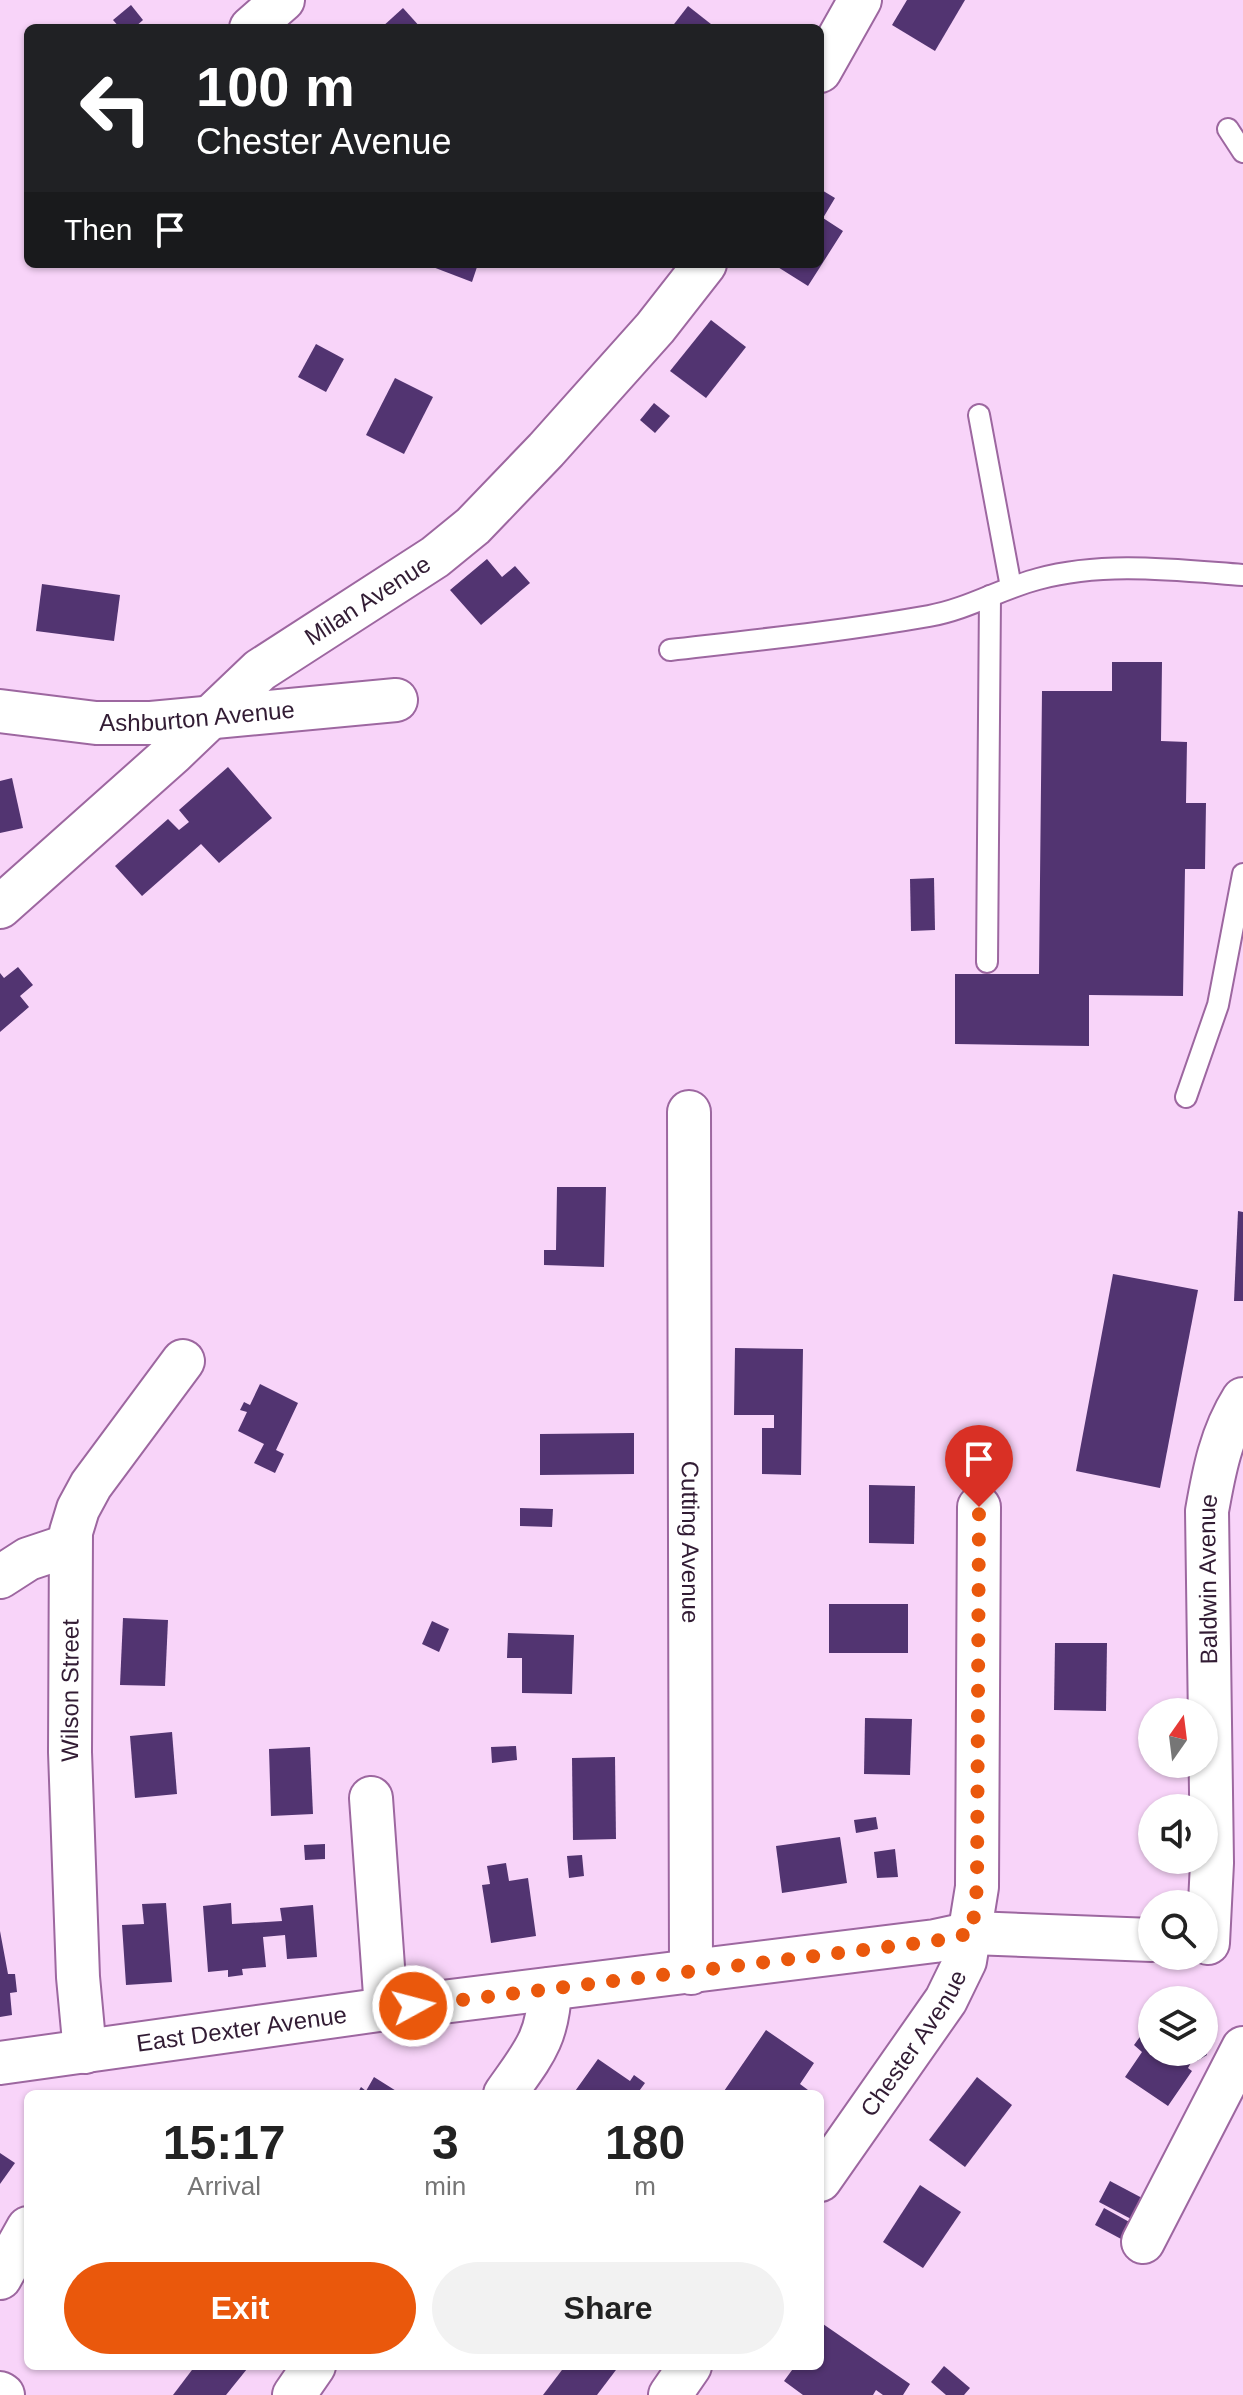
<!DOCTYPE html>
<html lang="en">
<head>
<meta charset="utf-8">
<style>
  :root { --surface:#fff; --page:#f2f2f2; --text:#222; --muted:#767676; --accent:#ea580c }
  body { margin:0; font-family:Helvetica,sans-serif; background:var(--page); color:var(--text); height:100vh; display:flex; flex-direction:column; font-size:30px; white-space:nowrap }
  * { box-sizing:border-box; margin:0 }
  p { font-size:26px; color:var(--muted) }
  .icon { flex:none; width:44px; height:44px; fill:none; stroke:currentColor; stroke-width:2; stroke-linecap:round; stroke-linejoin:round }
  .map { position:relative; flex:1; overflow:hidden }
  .panel { position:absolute; left:24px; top:2090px; width:800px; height:280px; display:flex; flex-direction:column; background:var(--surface); border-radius:12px; box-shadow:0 2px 6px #0004 }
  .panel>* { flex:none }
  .guide { position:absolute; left:24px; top:24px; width:800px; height:244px; border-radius:12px; box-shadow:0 2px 6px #0004; background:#202124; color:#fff; overflow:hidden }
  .needle { width:52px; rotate:14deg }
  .controls { position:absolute; left:1138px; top:1698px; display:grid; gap:16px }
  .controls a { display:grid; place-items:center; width:80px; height:80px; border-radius:50%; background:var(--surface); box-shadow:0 2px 6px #0004; font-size:40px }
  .pin { position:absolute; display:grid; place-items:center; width:68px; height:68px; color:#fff; margin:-82px -34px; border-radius:50% 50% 50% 0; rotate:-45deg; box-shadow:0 0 8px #0007 }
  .pin .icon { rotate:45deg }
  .me { position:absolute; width:88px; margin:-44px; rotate:83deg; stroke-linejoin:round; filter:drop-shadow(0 0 6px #0008) }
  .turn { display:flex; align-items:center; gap:28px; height:168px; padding:0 40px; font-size:36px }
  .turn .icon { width:104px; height:104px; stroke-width:2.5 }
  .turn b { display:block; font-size:56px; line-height:68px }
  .then { display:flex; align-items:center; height:76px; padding:0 40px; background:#0003; gap:16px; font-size:30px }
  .eta { display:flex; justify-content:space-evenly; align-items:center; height:136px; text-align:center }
  .eta b { font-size:48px; font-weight:700; line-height:56px }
  .action { display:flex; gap:16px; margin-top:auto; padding:16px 40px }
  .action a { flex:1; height:92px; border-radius:48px; background:var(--accent); color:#fff; font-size:32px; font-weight:700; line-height:92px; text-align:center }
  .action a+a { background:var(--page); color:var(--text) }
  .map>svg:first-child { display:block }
  .building { fill:#523471 }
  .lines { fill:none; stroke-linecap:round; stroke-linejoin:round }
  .service-casing { stroke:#9d67a0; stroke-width:24 }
  .minor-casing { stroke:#9d67a0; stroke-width:46 }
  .service { stroke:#fff; stroke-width:20 }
  .minor { stroke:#fff; stroke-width:42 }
  .route { stroke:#ea580c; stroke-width:14; stroke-dasharray:0 25.2 }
  .labels { text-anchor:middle; stroke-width:8; stroke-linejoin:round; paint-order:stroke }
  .street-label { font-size:24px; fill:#321c34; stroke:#fee6ff }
</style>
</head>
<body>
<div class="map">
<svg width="1243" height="2395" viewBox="0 0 1243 2395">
  <rect width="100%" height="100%" fill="#f8d4f9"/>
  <!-- building -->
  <g class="building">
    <path d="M 907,0 L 965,0 L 935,51 L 892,25 Z"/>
    <path d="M 131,5 L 143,20 L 134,28 L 120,28 L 113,20 Z"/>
    <path d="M 688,6 L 716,28 L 671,28 Z"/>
    <path d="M 403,8 L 421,28 L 381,28 Z"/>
    <path d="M 820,189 L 835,198 L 823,218 L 843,231 L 808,286 L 773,264 L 820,264 Z"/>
    <path d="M 425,264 L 478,264 L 472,282 Z"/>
    <path d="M 711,320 L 746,347 L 706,398 L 670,371 Z"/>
    <path d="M 316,344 L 344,359 L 326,392 L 298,377 Z"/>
    <path d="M 395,378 L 433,397 L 404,454 L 366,435 Z"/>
    <path d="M 654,403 L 670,416 L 655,433 L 640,420 Z"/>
    <path d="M 487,559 L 502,577 L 515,566 L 530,583 L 481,625 L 450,590 Z"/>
    <path d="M 42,584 L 120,595 L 114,641 L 36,631 Z"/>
    <path d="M 1112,662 L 1162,662 L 1161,741 L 1187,742 L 1186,803 L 1206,803 L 1205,869 L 1185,869 L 1183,996 L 1089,995 L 1089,1046 L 955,1044 L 955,974 L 1039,974 L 1042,691 L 1112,691 Z"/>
    <path d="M 228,767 L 272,818 L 219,863 L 201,844 L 142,896 L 115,866 L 168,819 L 179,830 L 189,822 L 179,810 Z"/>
    <path d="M 12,778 L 23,828 L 0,833 L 0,781 Z"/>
    <path d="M 934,878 L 935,930 L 911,931 L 910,879 Z"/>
    <path d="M 18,967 L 33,985 L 20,996 L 29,1007 L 0,1032 L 0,973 L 4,978 Z"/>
    <path d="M 557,1187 L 606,1187 L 604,1267 L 544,1265 L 544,1250 L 556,1250 Z"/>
    <path d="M 1238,1211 L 1243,1212 L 1243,1301 L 1234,1301 Z"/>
    <path d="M 1113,1274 L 1198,1290 L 1160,1488 L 1076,1471 Z"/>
    <path d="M 735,1348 L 803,1349 L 801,1475 L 762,1474 L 762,1428 L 774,1428 L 774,1415 L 734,1415 Z"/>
    <path d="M 260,1384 L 298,1403 L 276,1450 L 284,1454 L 275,1473 L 254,1463 L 264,1444 L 238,1431 L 247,1412 L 240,1410 L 244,1402 L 250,1405 Z"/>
    <path d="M 634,1433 L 634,1474 L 540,1475 L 540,1434 Z"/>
    <path d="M 869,1485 L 915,1486 L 914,1544 L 869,1543 Z"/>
    <path d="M 520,1508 L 553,1509 L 552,1527 L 520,1526 Z"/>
    <rect x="829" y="1604" width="79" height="49"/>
    <path d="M 123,1618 L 168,1620 L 165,1686 L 120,1685 Z"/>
    <path d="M 432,1621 L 449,1629 L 439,1652 L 422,1644 Z"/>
    <path d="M 508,1633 L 574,1635 L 572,1694 L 522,1693 L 522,1658 L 507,1658 Z"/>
    <path d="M 1055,1643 L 1107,1643 L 1106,1711 L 1054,1710 Z"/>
    <path d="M 865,1718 L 912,1719 L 910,1775 L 864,1774 Z"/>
    <path d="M 172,1732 L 177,1794 L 135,1798 L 130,1736 Z"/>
    <path d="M 516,1746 L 517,1760 L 492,1763 L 491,1747 Z"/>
    <path d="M 310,1747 L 313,1814 L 271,1816 L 269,1749 Z"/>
    <path d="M 615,1757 L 616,1839 L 573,1840 L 572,1758 Z"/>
    <path d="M 876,1817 L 878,1829 L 856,1833 L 854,1820 Z"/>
    <path d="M 840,1837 L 847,1883 L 782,1893 L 776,1846 Z"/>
    <path d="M 325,1844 L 325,1859 L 305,1860 L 304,1845 Z"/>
    <path d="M 895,1849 L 898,1877 L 877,1878 L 874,1852 Z"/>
    <path d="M 582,1855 L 584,1876 L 569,1878 L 567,1856 Z"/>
    <path d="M 506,1863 L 509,1881 L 528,1878 L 536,1936 L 491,1943 L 482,1885 L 490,1884 L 487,1866 Z"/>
    <path d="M 166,1903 L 172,1982 L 126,1985 L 122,1925 L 144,1924 L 142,1904 Z"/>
    <path d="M 231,1903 L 232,1924 L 282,1921 L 280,1908 L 313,1905 L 317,1957 L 287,1959 L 285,1935 L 263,1937 L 266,1967 L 242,1969 L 243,1975 L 228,1977 L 228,1970 L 208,1972 L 203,1906 Z"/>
    <path d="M 0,1931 L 8,1974 L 15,1974 L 17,1992 L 10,1993 L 12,2015 L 0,2017 Z"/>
    <path d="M 1152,2020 L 1152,2052 L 1206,2052 L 1207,2055 L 1197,2061 L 1192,2061 L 1188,2068 L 1192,2071 L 1168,2106 L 1125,2077 L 1142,2052 L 1134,2045 Z"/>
    <path d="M 766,2030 L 814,2063 L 800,2084 L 808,2090 L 805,2094 L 722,2094 Z"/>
    <path d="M 598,2059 L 630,2081 L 634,2075 L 645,2083 L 637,2094 L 573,2094 Z"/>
    <path d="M 374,2077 L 401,2094 L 357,2094 L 361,2087 L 366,2091 Z"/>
    <path d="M 977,2077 L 1012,2105 L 965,2167 L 929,2140 Z"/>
    <path d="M 0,2153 L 15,2163 L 0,2184 Z"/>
    <path d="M 1110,2181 L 1144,2199 L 1133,2220 L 1099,2202 Z"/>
    <path d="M 920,2185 L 961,2212 L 923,2268 L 883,2242 Z"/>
    <path d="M 1104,2208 L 1133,2224 L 1123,2240 L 1095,2225 Z"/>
    <path d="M 823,2324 L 910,2384 L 903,2395 L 883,2395 L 876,2390 L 873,2395 L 803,2395 L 784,2381 L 795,2366 L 820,2366 L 820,2329 Z"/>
    <path d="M 195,2366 L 243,2366 L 247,2369 L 226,2395 L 173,2395 Z"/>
    <path d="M 565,2366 L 619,2366 L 597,2395 L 543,2395 Z"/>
    <path d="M 944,2366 L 970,2388 L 964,2395 L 946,2395 L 931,2382 Z"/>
  </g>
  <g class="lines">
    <defs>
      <g id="service">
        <path d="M 1228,129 L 1243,152"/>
        <path d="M 979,415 L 1011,587"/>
        <path d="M 670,650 C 757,640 844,631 929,616 C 968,609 1000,589 1038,579 C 1104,561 1175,570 1243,575"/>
        <path d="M 987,962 L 990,596"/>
        <path d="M 1186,1097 L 1218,1005 L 1243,874"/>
      </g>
      <g id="minor">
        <path d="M 251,28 L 283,0"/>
        <path d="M 820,71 L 860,0"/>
        <path id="s1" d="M 0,711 L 96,723 L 151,723 L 396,700"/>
        <path id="s2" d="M 0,907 L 173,753 L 260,670 L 435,557 L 473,526 L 546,450 L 655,328 L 705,264"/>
        <path id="s3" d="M 689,1112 L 691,1973"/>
        <path d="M 0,1577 L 28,1559 L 70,1545"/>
        <path d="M 371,1798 L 386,2009"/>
        <path id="s4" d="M 1208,1943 L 1212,1863 L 1207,1511 C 1214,1471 1221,1434 1243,1399"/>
        <path id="s5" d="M 85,2052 L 78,1977 L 70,1752 L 71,1532 L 78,1509 L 91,1485 L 183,1361"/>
        <path id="s6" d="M 0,2063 L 386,2009 L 935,1941 L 972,1933 L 1152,1940"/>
        <path d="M 505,2094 C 533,2054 548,2039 550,1989"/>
        <path id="s7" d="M 820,2180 L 946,2000 L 965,1961 L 977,1887 L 979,1507"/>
        <path d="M 1143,2242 L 1243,2048"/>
        <path d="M 0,2278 L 28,2228"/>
        <path d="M 0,2393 L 3,2395"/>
        <path d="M 294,2395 L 314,2366"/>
        <path d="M 670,2395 L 690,2366"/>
      </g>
    </defs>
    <!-- service casing -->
    <use href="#service" class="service-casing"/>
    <!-- minor casing -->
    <use href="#minor" class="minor-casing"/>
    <!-- service -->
    <use href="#service" class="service"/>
    <!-- minor -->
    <use href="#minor" class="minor"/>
  </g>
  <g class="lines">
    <!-- route -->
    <path class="route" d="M 413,2006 L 935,1941 L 972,1933 L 977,1887 L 979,1507"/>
  </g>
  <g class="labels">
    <!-- street labels -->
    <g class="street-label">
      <text dy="8" stroke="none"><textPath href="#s2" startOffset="480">Milan Avenue</textPath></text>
      <text dy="8" stroke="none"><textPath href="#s1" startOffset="198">Ashburton Avenue</textPath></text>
      <text dy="8" stroke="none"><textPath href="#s3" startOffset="430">Cutting Avenue</textPath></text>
      <text dy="8" stroke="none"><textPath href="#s4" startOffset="364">Baldwin Avenue</textPath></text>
      <text dy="8" stroke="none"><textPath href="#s5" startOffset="362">Wilson Street</textPath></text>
      <text dy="8" stroke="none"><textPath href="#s6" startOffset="244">East Dexter Avenue</textPath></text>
      <text dy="8" stroke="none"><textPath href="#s7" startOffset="166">Chester Avenue</textPath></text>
    </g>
  </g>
</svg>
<div class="controls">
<a><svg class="needle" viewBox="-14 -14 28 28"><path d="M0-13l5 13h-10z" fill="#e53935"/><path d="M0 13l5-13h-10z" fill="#767676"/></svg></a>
<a><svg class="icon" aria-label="sound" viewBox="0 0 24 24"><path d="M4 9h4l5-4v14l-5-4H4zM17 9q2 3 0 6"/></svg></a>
<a><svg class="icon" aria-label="search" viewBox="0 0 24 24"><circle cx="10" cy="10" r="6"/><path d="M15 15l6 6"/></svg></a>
<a><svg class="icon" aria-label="layers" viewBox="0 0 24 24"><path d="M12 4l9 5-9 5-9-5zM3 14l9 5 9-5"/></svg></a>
</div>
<div class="pin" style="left:979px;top:1507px;background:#d93025"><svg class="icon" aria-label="arrive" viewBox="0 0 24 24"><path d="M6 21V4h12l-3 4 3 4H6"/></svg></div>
<svg class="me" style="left:413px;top:2006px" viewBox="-20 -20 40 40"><circle r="17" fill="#ea580c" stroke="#fff" stroke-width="3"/><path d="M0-11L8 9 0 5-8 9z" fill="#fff"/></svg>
<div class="guide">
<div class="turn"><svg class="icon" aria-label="left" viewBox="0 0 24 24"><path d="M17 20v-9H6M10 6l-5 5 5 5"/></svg><div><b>100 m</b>Chester Avenue</div></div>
<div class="then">Then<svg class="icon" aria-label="arrive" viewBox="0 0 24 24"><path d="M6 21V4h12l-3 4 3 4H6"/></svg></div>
</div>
<section class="panel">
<div class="eta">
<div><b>15:17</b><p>Arrival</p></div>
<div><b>3</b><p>min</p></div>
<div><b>180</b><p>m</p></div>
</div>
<div class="action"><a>Exit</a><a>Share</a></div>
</section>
</div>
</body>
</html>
